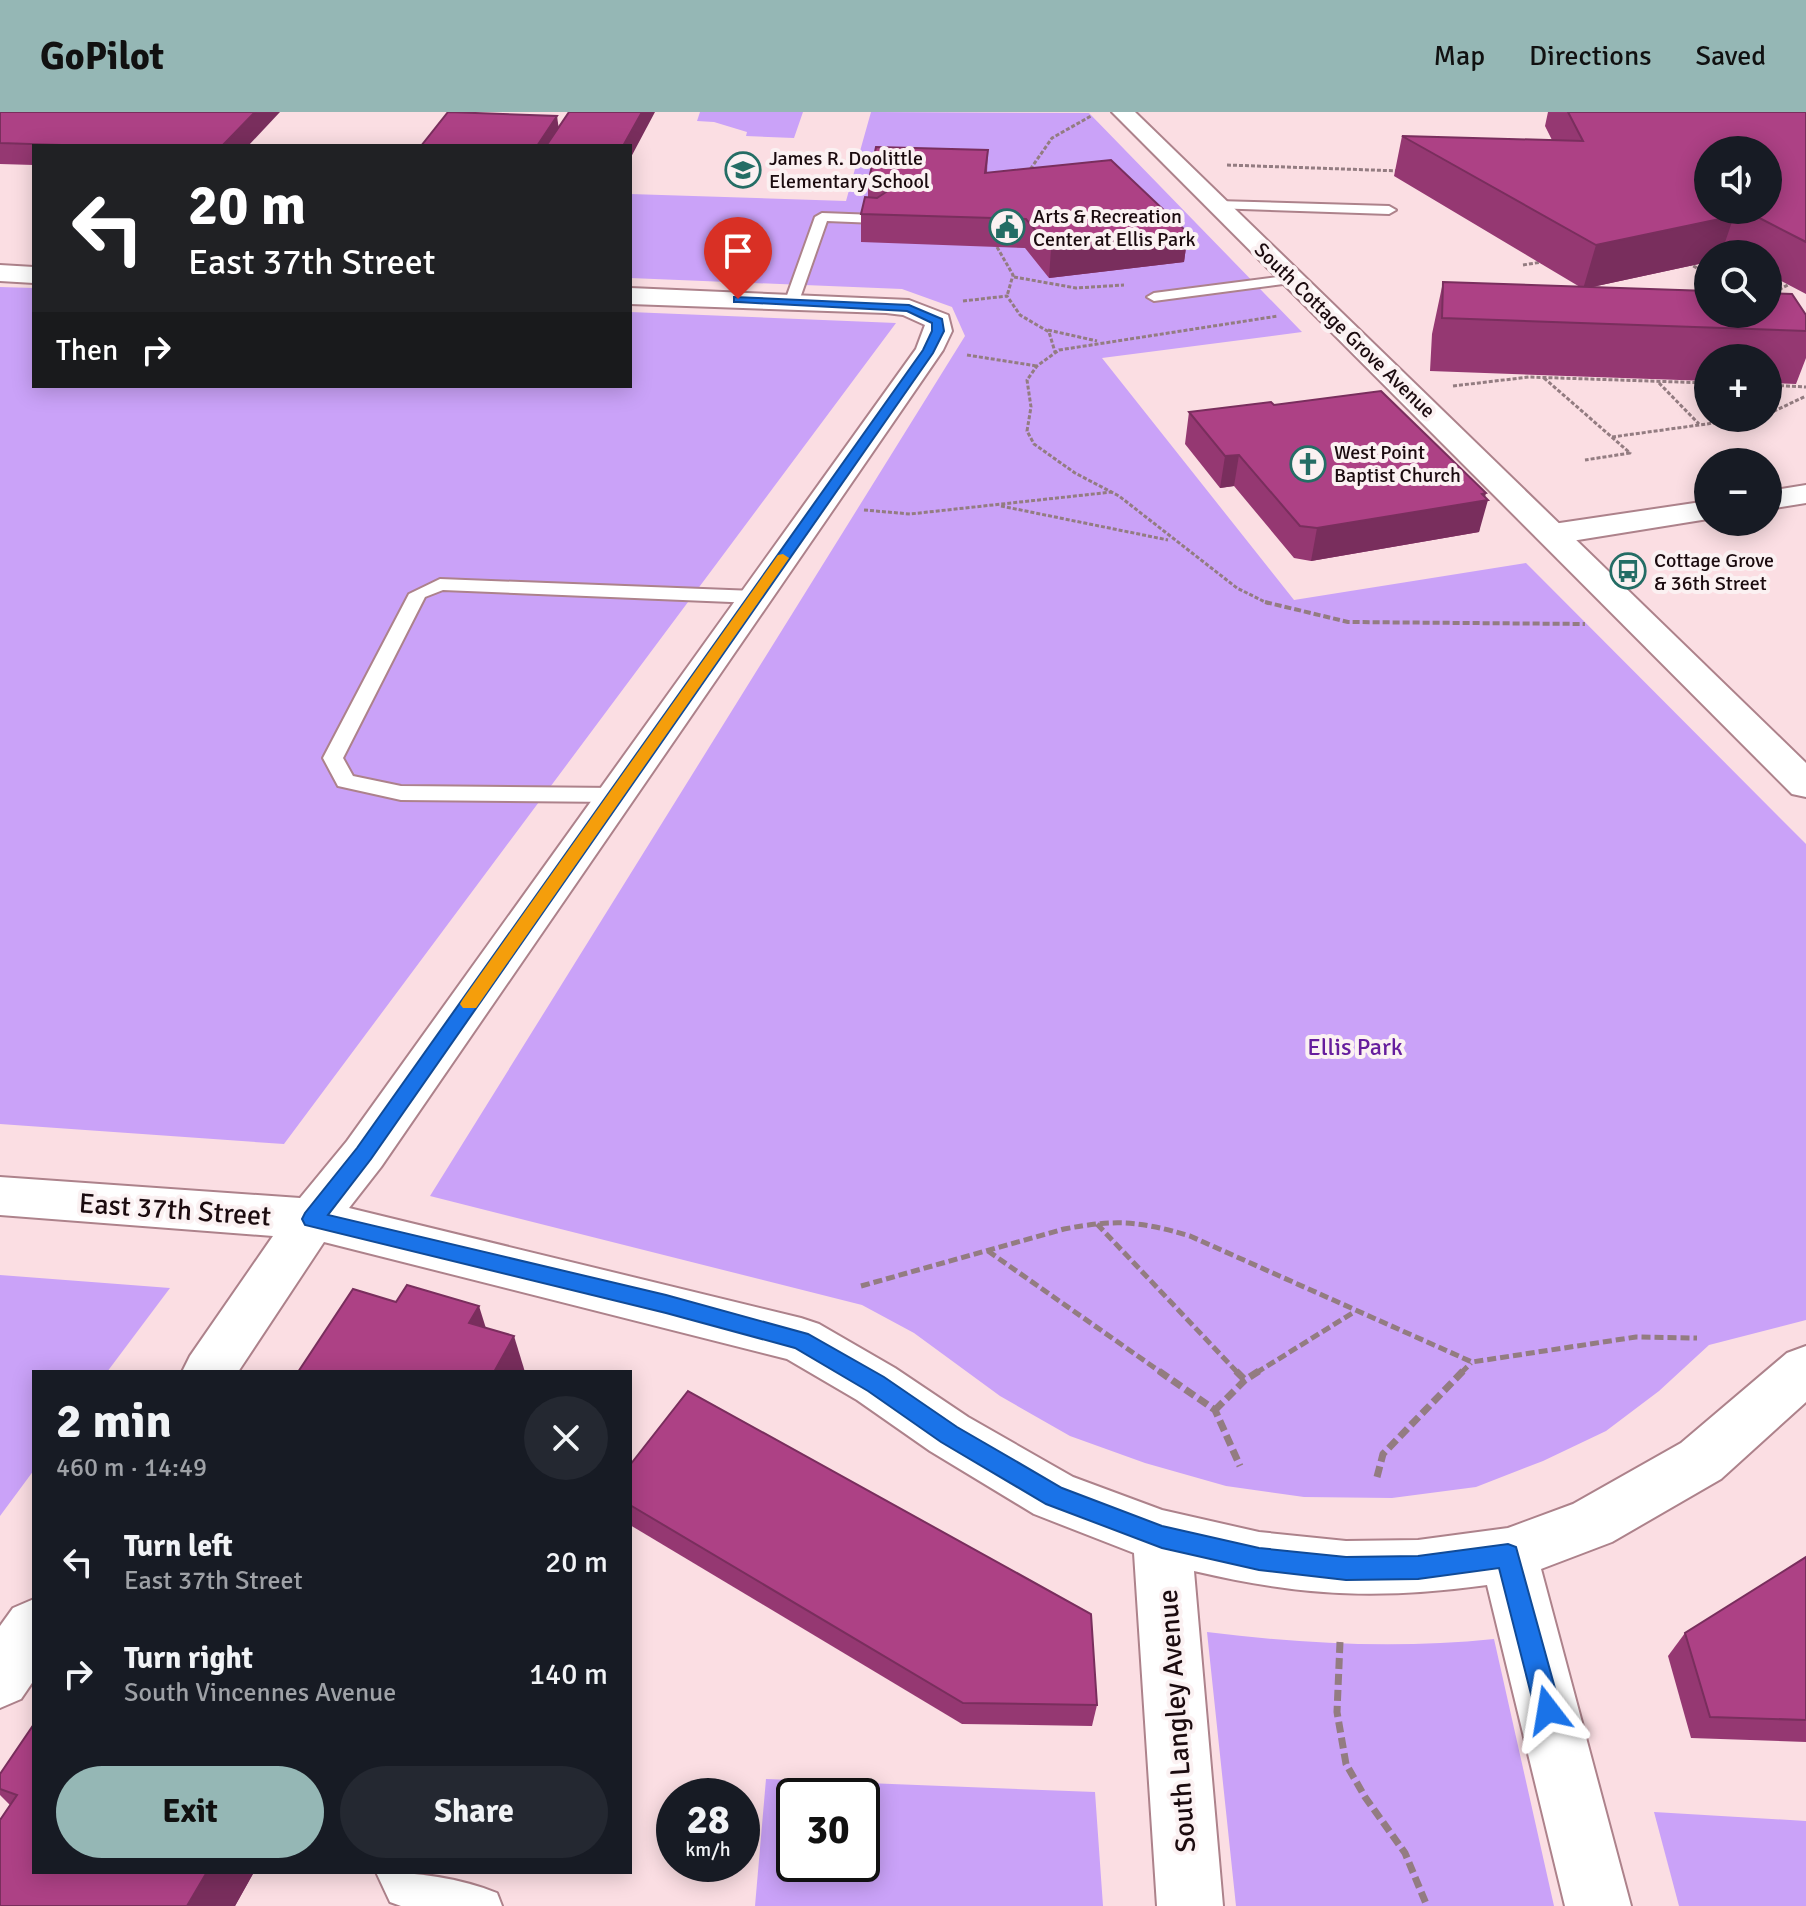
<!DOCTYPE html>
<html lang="en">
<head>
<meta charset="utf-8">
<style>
  :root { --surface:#171b24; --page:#242831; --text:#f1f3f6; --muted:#9ea1a6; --accent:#95b7b5 }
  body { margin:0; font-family:Signika,sans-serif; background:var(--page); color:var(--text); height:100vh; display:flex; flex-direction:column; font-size:30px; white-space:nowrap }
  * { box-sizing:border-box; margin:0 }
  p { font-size:26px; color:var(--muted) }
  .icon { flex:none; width:44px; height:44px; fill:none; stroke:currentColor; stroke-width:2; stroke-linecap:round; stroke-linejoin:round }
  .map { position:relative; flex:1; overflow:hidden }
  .sheet { position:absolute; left:32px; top:1258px; width:600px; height:504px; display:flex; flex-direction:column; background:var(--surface); border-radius:0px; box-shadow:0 4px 20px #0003 }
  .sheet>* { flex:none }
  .banner { position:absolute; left:32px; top:32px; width:600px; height:244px; border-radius:0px; box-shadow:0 4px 20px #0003; background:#202124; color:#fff; overflow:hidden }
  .fabs { position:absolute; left:1694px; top:24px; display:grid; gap:16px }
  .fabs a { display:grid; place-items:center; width:88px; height:88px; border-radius:50%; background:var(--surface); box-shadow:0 4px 20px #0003; font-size:40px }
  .speed { position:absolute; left:656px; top:1666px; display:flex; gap:16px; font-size:40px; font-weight:700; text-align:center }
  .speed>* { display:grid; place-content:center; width:104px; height:104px; border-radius:50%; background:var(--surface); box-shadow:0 4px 20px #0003; line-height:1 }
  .speed small { font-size:20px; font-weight:400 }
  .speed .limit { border:4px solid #111; border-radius:12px; background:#fff; color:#111 }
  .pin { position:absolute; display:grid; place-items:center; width:68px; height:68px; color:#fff; margin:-82px -34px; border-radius:50% 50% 50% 0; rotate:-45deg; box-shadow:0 0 8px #0007 }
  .pin .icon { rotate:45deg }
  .me { position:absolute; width:88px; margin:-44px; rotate:346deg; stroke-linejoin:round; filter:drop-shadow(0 0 6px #0008) }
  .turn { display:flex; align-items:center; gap:28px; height:168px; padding:0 24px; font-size:36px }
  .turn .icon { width:104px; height:104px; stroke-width:2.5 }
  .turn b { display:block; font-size:56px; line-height:68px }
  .then { display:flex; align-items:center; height:76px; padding:0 24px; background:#0003; gap:16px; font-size:30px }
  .round { display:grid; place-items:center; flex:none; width:84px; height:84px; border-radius:42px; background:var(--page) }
  .head { display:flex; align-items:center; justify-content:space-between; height:136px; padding:0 24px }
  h1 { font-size:48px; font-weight:800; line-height:60px }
  .button { display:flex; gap:16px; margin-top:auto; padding:16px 24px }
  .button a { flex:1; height:92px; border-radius:48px; background:var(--accent); color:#111; font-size:32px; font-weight:800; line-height:92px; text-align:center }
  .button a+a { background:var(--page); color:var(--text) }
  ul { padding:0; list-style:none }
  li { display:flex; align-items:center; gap:24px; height:112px; padding:0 24px }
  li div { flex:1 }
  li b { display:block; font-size:30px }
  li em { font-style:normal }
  header { display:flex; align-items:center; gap:48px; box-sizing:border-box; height:112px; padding:0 40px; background:var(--accent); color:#111 }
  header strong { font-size:38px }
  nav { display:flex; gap:44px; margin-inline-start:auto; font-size:28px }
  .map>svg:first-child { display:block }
  .green { fill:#caa2f8; fill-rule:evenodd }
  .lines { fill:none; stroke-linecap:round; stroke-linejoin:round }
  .lane-casing { stroke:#ad828b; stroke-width:4 }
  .street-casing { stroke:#ad828b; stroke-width:4 }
  .secondary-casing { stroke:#ad828b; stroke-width:4 }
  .path-far3 { stroke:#937c81; stroke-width:3; stroke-dasharray:4 2; stroke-linecap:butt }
  .path-far2 { stroke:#937c81; stroke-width:4; stroke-dasharray:7 3; stroke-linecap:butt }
  .path-far1 { stroke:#937c81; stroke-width:5; stroke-dasharray:9 4; stroke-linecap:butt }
  .path { stroke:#937c81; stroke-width:7; stroke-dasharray:11 5; stroke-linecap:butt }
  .lane { fill:#fff; fill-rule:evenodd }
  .street { fill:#fff; fill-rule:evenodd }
  .secondary { fill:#fff; fill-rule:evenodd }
  .wall { fill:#953872; fill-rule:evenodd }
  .shaded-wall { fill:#792e5d }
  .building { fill:#ad4185; stroke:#792e5d; stroke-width:2 }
  .route { fill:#1a73e8; stroke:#114b97; stroke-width:2 }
  .slow { fill:#f59e0b }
  .labels { text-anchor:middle; stroke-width:8; stroke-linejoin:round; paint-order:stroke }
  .far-poi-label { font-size:20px; fill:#1b0b0f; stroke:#fbf1f2; text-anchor:start }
  .far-street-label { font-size:20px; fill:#1b0b0f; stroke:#fbf1f2 }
  .park-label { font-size:24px; fill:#661d9d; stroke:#fbf1f2 }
  .near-street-label { font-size:28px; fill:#1b0b0f; stroke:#fbf1f2 }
</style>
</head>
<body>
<header>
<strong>GoPilot</strong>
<nav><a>Map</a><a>Directions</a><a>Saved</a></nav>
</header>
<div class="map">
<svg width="1806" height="1794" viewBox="0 0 1806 1794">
  <rect width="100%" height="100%" fill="#fbdee3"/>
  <!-- green -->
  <g class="green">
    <path d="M 700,0 L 803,0 L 794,26 L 746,24 L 747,20 L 714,10 L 697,9 Z"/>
    <path d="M 871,0 L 1089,1 L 1302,220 L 1102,246 L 1294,488 L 1526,451 L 1806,732 L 1806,1208 L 1709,1233 L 1659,1279 L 1606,1319 L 1543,1349 L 1476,1375 L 1392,1386 L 1304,1385 L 1226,1374 L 1145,1351 L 1070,1324 L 1000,1284 L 914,1221 L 862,1193 L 430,1084 L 965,224 L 952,195 L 902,177 L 630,166 L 630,82 L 846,89 Z"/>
    <path d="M 0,175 L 34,176 L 34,274 L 630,274 L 630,200 L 896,211 L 284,1032 L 0,1012 Z"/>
    <path d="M 0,1163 L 170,1176 L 107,1260 L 34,1260 L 34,1358 L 0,1404 Z"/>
    <path d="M 1207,1520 C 1303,1532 1397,1537 1494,1527 L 1554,1794 L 1236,1794 Z"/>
    <path d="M 766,1667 L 1095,1680 L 1103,1794 L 755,1794 ZM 862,1684 L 862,1752 L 794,1752 L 794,1684 Z"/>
    <path d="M 1654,1700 L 1806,1709 L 1806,1794 L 1679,1794 Z"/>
  </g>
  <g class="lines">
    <defs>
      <g id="lane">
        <path d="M 1217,89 L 1389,94 L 1396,98 L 1389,102 L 1212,96 L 1210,93 Z"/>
        <path d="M 822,101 L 876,103 L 883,107 L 876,111 L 827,109 L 799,189 L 797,192 L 787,192 L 785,189 L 815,105 Z"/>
        <path d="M 1293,163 L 1300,167 L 1298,170 L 1154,189 L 1147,185 L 1154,181 Z"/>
        <path d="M 440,467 L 755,479 L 764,485 L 755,491 L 443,478 L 425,485 L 343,646 L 353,664 L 401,674 L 616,676 L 627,683 L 616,690 L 401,688 L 338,674 L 323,646 L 409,482 Z"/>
        <path d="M 376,1760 C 416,1760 460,1766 497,1781 L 502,1794 L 401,1794 L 390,1790 Z"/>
      </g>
      <g id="street">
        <path d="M 0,153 L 34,155 L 34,171 L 0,169 Z"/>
        <path d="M 630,176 L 909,188 L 948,203 L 952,219 L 943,238 L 381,1055 L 349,1096 L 801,1206 L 819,1212 L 895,1256 L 968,1305 L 1073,1365 L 1162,1398 L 1259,1420 L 1346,1429 L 1418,1428 L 1508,1416 L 1573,1392 L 1681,1331 L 1787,1241 L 1806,1234 L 1806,1290 L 1721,1367 L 1612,1430 L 1541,1457 L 1631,1794 L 1565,1794 L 1487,1473 C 1378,1488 1300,1484 1194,1459 L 1223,1794 L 1157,1794 L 1134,1441 L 1034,1402 L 930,1339 L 857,1288 L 787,1247 L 324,1130 L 238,1260 L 182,1260 L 190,1244 L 273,1124 L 0,1103 L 0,1065 L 300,1086 L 347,1029 L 916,237 L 925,213 L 903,203 L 886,201 L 630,192 Z"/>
        <path d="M 1806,373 L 1806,391 L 1768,397 L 1768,379 Z"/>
        <path d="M 1708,389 L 1708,407 L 1553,432 L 1542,429 L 1537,422 L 1542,415 L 1553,412 Z"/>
        <path d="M 34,1487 L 34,1568 L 21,1587 L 0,1596 L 0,1514 L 13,1496 Z"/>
      </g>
      <path id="secondary" d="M 1112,0 L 1135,0 L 1806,651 L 1806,685 L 1792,682 Z"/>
    </defs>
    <!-- lane casing -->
    <use href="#lane" class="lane-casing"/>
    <!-- street casing -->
    <use href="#street" class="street-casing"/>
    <!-- secondary casing -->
    <use href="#secondary" class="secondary-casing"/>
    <!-- path-far3 -->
    <g class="path-far3">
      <path d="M 1227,53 L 1401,59"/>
      <path d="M 1027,62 L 1052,26 L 1091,4"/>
      <path d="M 997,135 L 1013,163 L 1007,184"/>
      <path d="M 1688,151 L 1708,162"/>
      <path d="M 1523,153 L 1542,150"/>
      <path d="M 1014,165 L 1076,176 L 1124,173"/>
      <path d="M 1768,183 L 1792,171"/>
      <path d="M 963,189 L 1007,184 L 1020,203 L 1049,220 L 1055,240"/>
      <path d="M 1048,218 L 1097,229"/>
      <path d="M 967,243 L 1037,254"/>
      <path d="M 1544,266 L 1630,341 L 1585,348"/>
      <path d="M 1659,271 L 1699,312"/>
      <path d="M 1768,273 L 1806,275"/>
      <path d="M 1453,274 L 1529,265 L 1708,271"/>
      <path d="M 1768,302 L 1806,284"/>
      <path d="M 1612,325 L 1750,306"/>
      <path d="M 1001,394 L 1168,428"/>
      <path d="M 864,398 L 910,402 L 1112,380"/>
      <path d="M 1269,492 L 1237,476 L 1119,384 L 1075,361 L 1034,332 L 1027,319 L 1031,295 L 1027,268 L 1037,254 L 1059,238 L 1278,204"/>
    </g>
    <!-- path-far2 -->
    <path class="path-far2" d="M 1265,490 L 1348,510 L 1585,512"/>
    <!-- path-far1 -->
    <g class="path-far1">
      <path d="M 1097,1112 L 1238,1261"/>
      <path d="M 988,1139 L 1162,1261"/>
      <path d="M 861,1174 L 1064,1117 C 1117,1107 1139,1109 1190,1124 L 1472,1250 L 1636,1225 L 1697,1226"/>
      <path d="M 1256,1261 L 1354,1200"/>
      <path d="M 1461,1261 L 1471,1251"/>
    </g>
    <!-- path -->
    <g class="path">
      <path d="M 1159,1259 L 1215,1298 L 1240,1354"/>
      <path d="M 1236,1259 L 1245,1268"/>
      <path d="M 1215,1298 L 1245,1268 L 1259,1259"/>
      <path d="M 1377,1365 L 1383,1342 L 1463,1259"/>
      <path d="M 1340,1530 L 1337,1600 L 1346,1652 L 1365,1685 L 1405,1741 L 1427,1794"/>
    </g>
    <!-- lane -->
    <use href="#lane" class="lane"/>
    <!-- street -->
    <use href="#street" class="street"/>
    <!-- secondary -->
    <use href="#secondary" class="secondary"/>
  </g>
  <!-- wall -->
  <g class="wall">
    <path d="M 0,0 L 248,34 L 34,34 L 34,53 L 0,52 Z"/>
    <path d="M 1548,0 L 1806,0 L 1806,182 L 1768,162 L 1768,142 L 1732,142 L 1722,137 L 1721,142 L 1708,142 L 1708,150 L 1592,175 L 1806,203 L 1806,246 L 1796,272 L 1768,271 L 1768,246 L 1708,246 L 1708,269 L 1430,259 L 1432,222 L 1443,170 L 1580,175 L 1394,64 L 1402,24 L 1552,28 L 1545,14 ZM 1768,38 L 1768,98 L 1708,98 Z"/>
    <path d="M 988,38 L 987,61 L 1188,121 L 1184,150 L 1049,166 L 1025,136 L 861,130 L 861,102 L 868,86 L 868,72 Z"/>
    <path d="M 1274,293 L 1485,385 L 1479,420 L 1311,449 L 1294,446 L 1234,374 L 1220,376 L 1185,332 L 1189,300 Z"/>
    <path d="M 630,1353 L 1097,1593 L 1092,1614 L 962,1612 L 630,1413 Z"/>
    <path d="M 1806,1445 L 1806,1630 L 1691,1626 L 1668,1544 L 1685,1521 Z"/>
    <path d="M 34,1612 L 34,1760 L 254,1760 L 235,1794 L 0,1794 L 10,1693 L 0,1683 L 0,1662 Z"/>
  </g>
  <!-- shaded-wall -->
  <g class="shaded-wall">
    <path d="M 255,0 L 280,0 L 248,34 L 222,34 Z"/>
    <path d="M 642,0 L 655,0 L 630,47 L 630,34 L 623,34 Z"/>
    <path d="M 557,4 L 560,25 L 554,34 L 537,34 Z"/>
    <path d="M 1734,104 L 1721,142 L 1708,142 L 1708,150 L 1583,177 L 1596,133 Z"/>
    <path d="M 1188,121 L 1184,150 L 1049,166 L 1051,137 Z"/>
    <path d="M 1239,343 L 1234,374 L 1220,376 L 1225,344 Z"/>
    <path d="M 1486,381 L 1484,389 L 1488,388 L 1479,420 L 1311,449 L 1317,416 Z"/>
    <path d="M 479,1194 L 493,1239 L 469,1211 Z"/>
    <path d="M 514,1224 L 525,1260 L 494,1260 Z"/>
    <path d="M 207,1760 L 254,1760 L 235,1794 L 187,1794 Z"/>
  </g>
  <!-- building -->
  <g class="building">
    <path d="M 0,0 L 255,0 L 222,34 L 92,34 L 0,31 Z"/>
    <path d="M 448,0 L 557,4 L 537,34 L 421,34 Z"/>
    <path d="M 569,0 L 642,0 L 623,34 L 546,34 Z"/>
    <path d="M 1568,0 L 1806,0 L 1806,130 L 1744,98 L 1768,98 L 1768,38 L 1708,38 L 1708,98 L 1729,98 L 1734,104 L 1596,133 L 1402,24 L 1583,29 Z"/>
    <path d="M 876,35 L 988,38 L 985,61 L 1111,48 L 1188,121 L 1051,137 L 1026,107 L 861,102 L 865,85 L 877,86 L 886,80 L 877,73 L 868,72 Z"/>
    <path d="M 1443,170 L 1708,179 L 1708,202 L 1768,202 L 1768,181 L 1792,182 L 1806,203 L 1806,219 L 1442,206 Z"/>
    <path d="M 1381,279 L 1486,381 L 1482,382 L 1488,388 L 1317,416 L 1300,414 L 1239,343 L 1225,344 L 1189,300 L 1271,290 L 1274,293 Z"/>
    <path d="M 407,1173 L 479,1194 L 469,1211 L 514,1224 L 494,1260 L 298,1260 L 353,1177 L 396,1190 Z"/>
    <path d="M 688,1279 L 1091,1502 L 1097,1593 L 963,1591 L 630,1393 L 630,1353 Z"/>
    <path d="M 1806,1445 L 1806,1608 L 1710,1605 L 1685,1521 Z"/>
    <path d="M 34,1612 L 34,1760 L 207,1760 L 187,1794 L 0,1794 L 0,1708 L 17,1683 L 0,1677 L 0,1662 Z"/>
  </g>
  <!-- route -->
  <path class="route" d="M 734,185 L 909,193 L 942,207 L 944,219 L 933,241 L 371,1047 L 328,1103 L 666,1183 L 808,1222 L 884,1265 L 957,1315 L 1062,1376 L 1162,1414 L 1259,1436 L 1346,1445 L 1418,1444 L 1508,1432 L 1516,1435 L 1561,1598 L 1557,1607 L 1548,1611 L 1539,1607 L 1535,1598 L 1499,1456 L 1418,1467 L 1346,1468 L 1259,1458 L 1162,1436 L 1046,1392 L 941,1330 L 868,1279 L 795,1236 L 666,1201 L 305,1113 L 302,1107 L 305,1101 L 357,1036 L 923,238 L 932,219 L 932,211 L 907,199 L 738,190 L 734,190 Z"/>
  <!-- slow -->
  <path class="slow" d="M 783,442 L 789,446 L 476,896 L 463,896 L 460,892 L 463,887 L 778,443 Z"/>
  <!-- icons -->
  <defs>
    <symbol id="school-ring" viewBox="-11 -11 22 22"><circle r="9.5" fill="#fbf1f2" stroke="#246d65" stroke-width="1.5"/><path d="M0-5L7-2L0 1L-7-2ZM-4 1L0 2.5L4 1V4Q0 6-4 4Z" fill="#246d65"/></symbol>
    <symbol id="civic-ring" viewBox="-11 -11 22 22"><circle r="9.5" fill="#fbf1f2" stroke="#246d65" stroke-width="1.5"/><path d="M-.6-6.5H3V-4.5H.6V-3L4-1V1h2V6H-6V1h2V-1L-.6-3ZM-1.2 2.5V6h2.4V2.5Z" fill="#246d65"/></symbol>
    <symbol id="church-ring" viewBox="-11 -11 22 22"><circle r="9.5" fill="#fbf1f2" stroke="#246d65" stroke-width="1.5"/><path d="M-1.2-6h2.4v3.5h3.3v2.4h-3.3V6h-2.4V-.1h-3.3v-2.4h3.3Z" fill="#246d65"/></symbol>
    <symbol id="bus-ring" viewBox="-11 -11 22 22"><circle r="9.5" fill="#fbf1f2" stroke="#246d65" stroke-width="1.5"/><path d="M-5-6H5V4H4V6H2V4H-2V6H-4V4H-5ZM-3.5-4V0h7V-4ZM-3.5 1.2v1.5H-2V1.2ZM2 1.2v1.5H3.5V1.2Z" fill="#246d65"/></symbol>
  </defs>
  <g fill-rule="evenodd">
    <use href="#school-ring" x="723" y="38" width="40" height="40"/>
    <use href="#civic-ring" x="987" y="95" width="40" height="40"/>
    <use href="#church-ring" x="1288" y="332" width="40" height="40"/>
    <use href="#bus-ring" x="1608" y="439" width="40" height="40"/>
  </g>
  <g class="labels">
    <!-- far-poi labels -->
    <g class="far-poi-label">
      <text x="769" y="53">James R. Doolittle<tspan x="769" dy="23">Elementary School</tspan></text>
      <text x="1033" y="111">Arts &amp; Recreation<tspan x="1033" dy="23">Center at Ellis Park</tspan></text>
      <text x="1334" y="347">West Point<tspan x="1334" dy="23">Baptist Church</tspan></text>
      <text x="1654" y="455">Cottage Grove<tspan x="1654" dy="23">&amp; 36th Street</tspan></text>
    </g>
    <!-- far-street labels -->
    <g class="far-street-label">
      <text transform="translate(1345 218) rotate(44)" y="7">South Cottage Grove Avenue</text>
    </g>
    <!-- park labels -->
    <g class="park-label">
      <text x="1355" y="943">Ellis Park</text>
    </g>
    <!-- near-street labels -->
    <g class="near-street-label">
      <text transform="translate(175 1097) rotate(4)" y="10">East 37th Street</text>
      <text transform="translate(1176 1609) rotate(-94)" y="10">South Langley Avenue</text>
    </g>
  </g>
</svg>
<div class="fabs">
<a><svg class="icon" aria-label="sound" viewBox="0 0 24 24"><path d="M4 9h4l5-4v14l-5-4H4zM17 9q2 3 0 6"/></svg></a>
<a><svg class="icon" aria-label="search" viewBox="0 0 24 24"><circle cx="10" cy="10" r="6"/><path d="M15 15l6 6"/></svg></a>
<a>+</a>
<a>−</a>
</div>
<div class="speed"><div>28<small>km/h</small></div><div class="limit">30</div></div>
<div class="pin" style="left:738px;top:187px;background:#d93025"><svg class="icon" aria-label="arrive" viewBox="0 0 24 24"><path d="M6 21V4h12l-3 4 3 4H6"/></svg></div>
<svg class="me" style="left:1548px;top:1598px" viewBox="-20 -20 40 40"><path d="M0-17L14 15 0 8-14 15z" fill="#1a73e8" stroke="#fff" stroke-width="4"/></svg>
<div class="banner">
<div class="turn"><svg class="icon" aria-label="left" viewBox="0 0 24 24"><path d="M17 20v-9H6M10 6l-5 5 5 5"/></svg><div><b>20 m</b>East 37th Street</div></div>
<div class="then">Then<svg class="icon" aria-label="right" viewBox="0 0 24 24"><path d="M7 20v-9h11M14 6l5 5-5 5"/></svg></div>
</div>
<section class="sheet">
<div class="head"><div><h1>2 min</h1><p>460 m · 14:49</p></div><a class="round"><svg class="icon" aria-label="close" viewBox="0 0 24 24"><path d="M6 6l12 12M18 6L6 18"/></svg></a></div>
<ul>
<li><svg class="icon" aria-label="left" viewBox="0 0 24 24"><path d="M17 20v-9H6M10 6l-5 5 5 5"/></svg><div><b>Turn left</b><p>East 37th Street</p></div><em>20 m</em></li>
<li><svg class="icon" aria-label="right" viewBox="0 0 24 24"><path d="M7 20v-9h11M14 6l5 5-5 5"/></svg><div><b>Turn right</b><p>South Vincennes Avenue</p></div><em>140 m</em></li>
</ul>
<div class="button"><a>Exit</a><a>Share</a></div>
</section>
</div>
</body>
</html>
